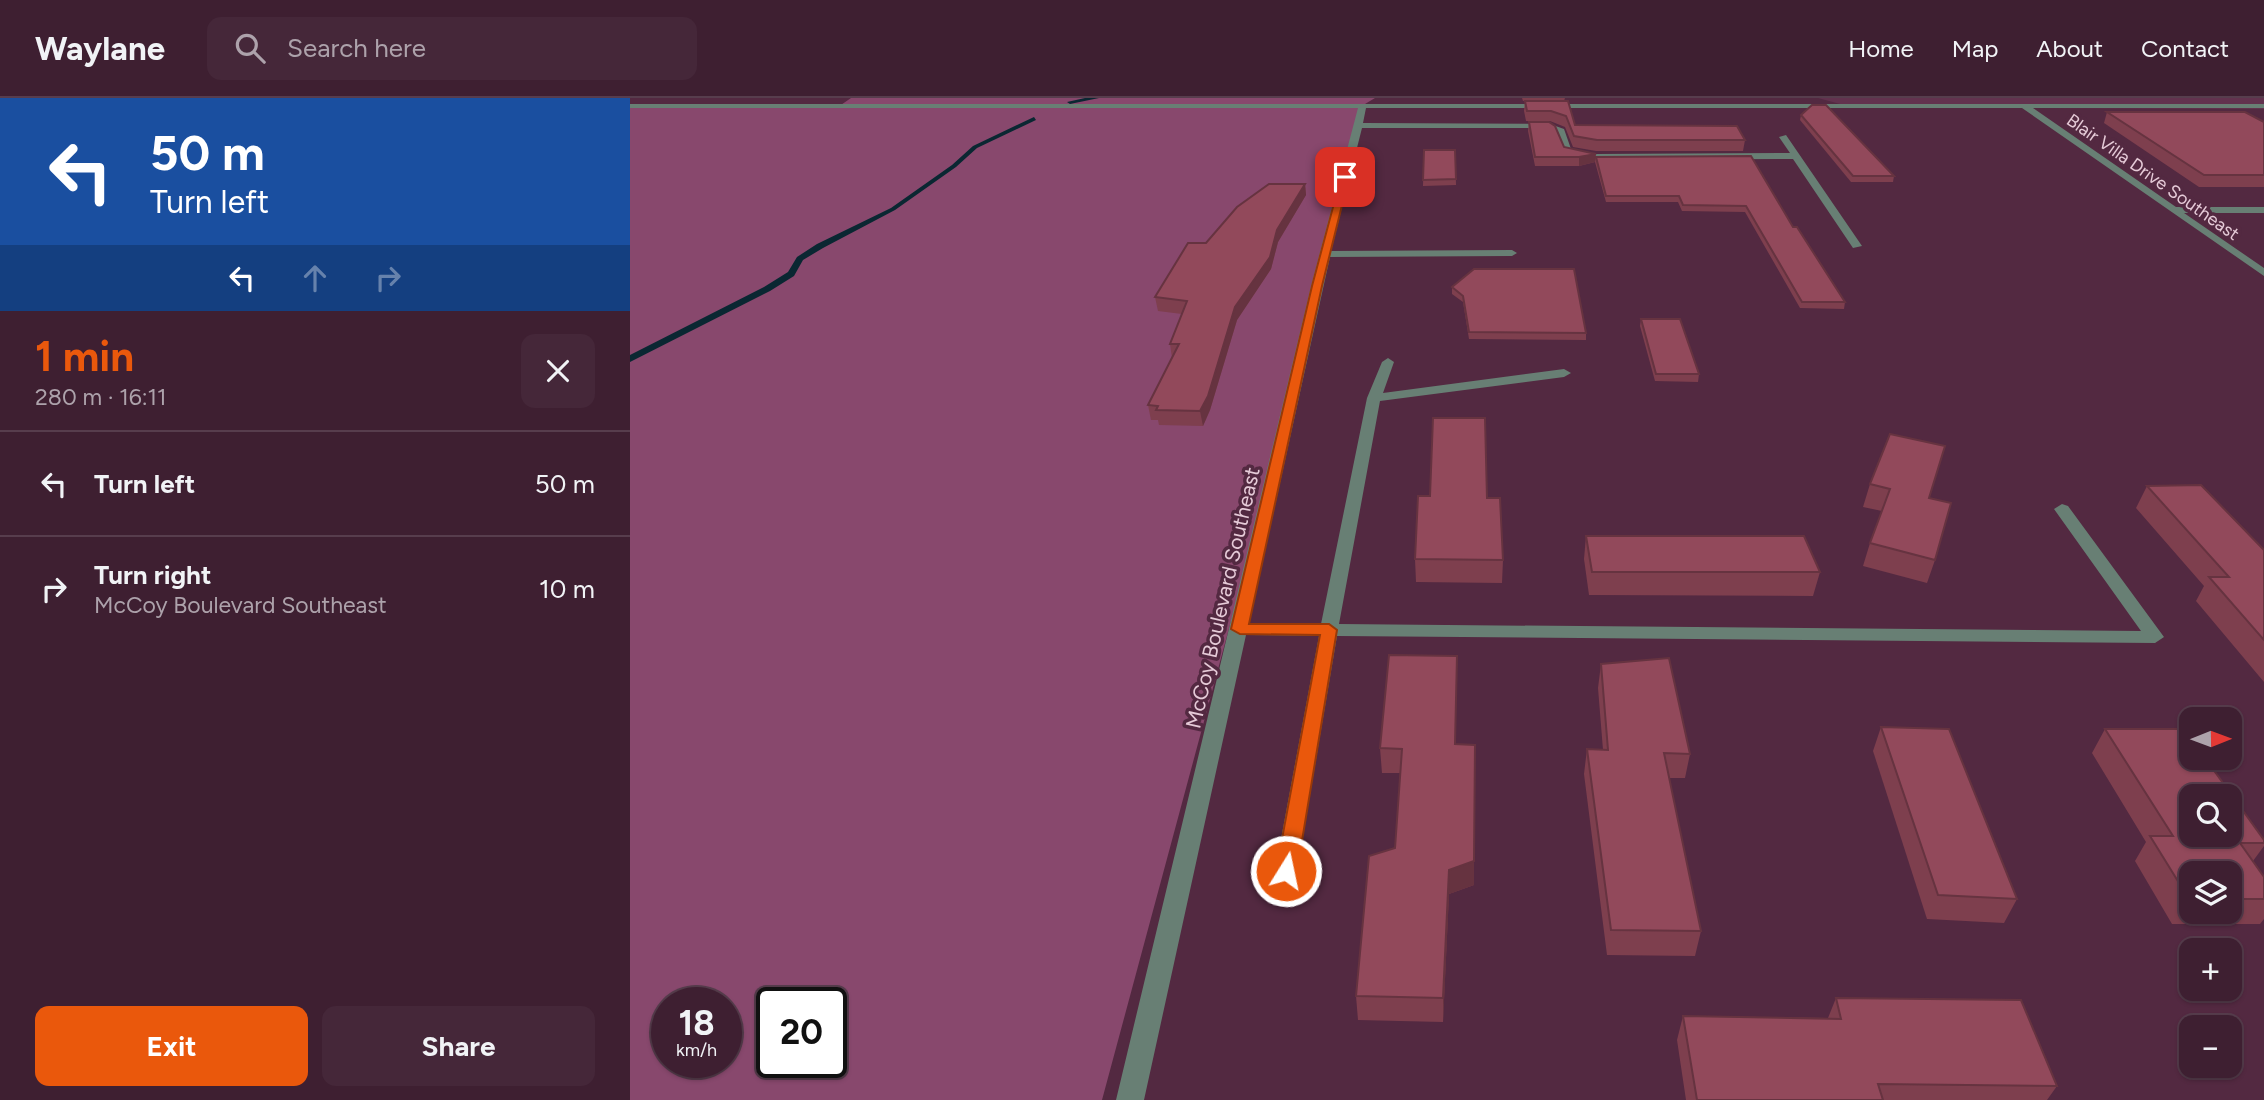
<!DOCTYPE html>
<html lang="en">
<head>
<meta charset="utf-8">
<style>
  :root { --surface:#3e1f31; --page:#452739; --text:#f1f3f6; --muted:#ada2ab; --line:#573d4d; --accent:#ea580c }
  body { margin:0; font-family:Figtree,sans-serif; background:var(--page); color:var(--text); height:100vh; display:flex; flex-direction:column; font-size:26px; white-space:nowrap }
  * { box-sizing:border-box; margin:0 }
  p { font-size:23px; color:var(--muted) }
  .icon { flex:none; width:38px; height:38px; fill:none; stroke:currentColor; stroke-width:2; stroke-linecap:round; stroke-linejoin:round }
  .map { position:relative; flex:1; overflow:hidden }
  .side { display:flex; flex-direction:column; background:var(--surface); width:630px }
  .side>* { flex:none }
  .top-card { background:#1a4fa0; color:#fff; overflow:hidden }
  .needle { width:46px; rotate:89deg }
  .tools { position:absolute; left:1549px; top:609px; display:grid; gap:14px }
  .tools a { display:grid; place-items:center; width:63px; height:63px; border-radius:14px; background:var(--surface); box-shadow:0 2px 5px #0004,0 0 0 2px var(--line); font-size:35px }
  .speed { position:absolute; left:21px; top:889px; display:flex; gap:14px; font-size:35px; font-weight:700; text-align:center }
  .speed>* { display:grid; place-content:center; width:91px; height:91px; border-radius:50%; background:var(--surface); box-shadow:0 2px 5px #0004,0 0 0 2px var(--line); line-height:1 }
  .speed small { font-size:18px; font-weight:400 }
  .speed .limit { border:4px solid #111; border-radius:10px; background:#fff; color:#111 }
  .pin { position:absolute; display:grid; place-items:center; width:60px; height:60px; color:#fff; margin:-30px; border-radius:14px; box-shadow:0 4px 10px #0006 }
  .me { position:absolute; width:77px; margin:-38px; rotate:10deg; stroke-linejoin:round; filter:drop-shadow(0 0 5px #0008) }
  .turn { display:flex; align-items:center; gap:24px; height:147px; padding:0 35px; font-size:32px }
  .turn .icon { width:91px; height:91px; stroke-width:2.5 }
  .turn b { display:block; font-size:49px; line-height:60px }
  .lanes { display:flex; align-items:center; height:66px; padding:0 35px; background:#0003; justify-content:center; gap:35px; direction:ltr }
  .lanes .off { opacity:.35 }
  .round { display:grid; place-items:center; flex:none; width:74px; height:74px; border-radius:14px; background:var(--page) }
  .summary { display:flex; align-items:center; justify-content:space-between; height:119px; padding:0 35px }
  h1 { font-size:42px; font-weight:700; line-height:52px; color:var(--accent) }
  .button { display:flex; gap:14px; margin-top:auto; padding:14px 35px }
  .button a { flex:1; height:80px; border-radius:14px; background:var(--accent); color:#fff; font-size:28px; font-weight:700; line-height:80px; text-align:center }
  .button a+a { background:var(--page); color:var(--text) }
  ul { padding:0; list-style:none }
  li { display:flex; align-items:center; gap:21px; height:105px; padding:0 35px; border-top:2px solid var(--line) }
  li div { flex:1 }
  li b { display:block; font-size:26px }
  li em { font-style:normal }
  header { display:flex; align-items:center; gap:42px; box-sizing:border-box; height:98px; padding:0 35px; background:var(--surface); border-bottom:2px solid var(--line) }
  header strong { font-size:33px }
  nav { display:flex; gap:38px; margin-inline-start:auto; font-size:24px }
  .search { width:490px; height:63px; background:var(--page); display:flex; align-items:center; gap:18px; box-sizing:border-box; padding:0 24px; border-radius:14px; color:var(--muted); font-size:26px }
  main { display:flex; flex:1; min-height:0 }
  .map>svg:first-child { display:block }
  .built { fill:#62324e }
  .forest { fill:#88486d; fill-rule:evenodd }
  .lines { fill:none; stroke-linecap:round; stroke-linejoin:round }
  .stream { fill:#0a2732; fill-rule:evenodd }
  .minor { fill:#687f74; fill-rule:evenodd }
  .wall { fill:#7e3f4e; fill-rule:evenodd }
  .shaded-wall { fill:#663340 }
  .building { fill:#92495b; stroke:#663340; stroke-width:2; fill-rule:evenodd }
  .route { fill:#ea580c; stroke:#983908; stroke-width:2 }
  .labels { text-anchor:middle; stroke-width:7; stroke-linejoin:round; paint-order:stroke }
  .far-street-label { font-size:18px; fill:#e6cbd8; stroke:#532941 }
  .street-label { font-size:21px; fill:#e6cbd8; stroke:#532941 }
</style>
</head>
<body>
<header>
<strong>Waylane</strong>
<div class="search"><svg class="icon" aria-label="search" viewBox="0 0 24 24"><circle cx="10" cy="10" r="6"/><path d="M15 15l6 6"/></svg>Search here</div>
<nav><a>Home</a><a>Map</a><a>About</a><a>Contact</a></nav>
</header>
<main>
<section class="side">
<div class="top-card">
<div class="turn"><svg class="icon" aria-label="left" viewBox="0 0 24 24"><path d="M17 20v-9H6M10 6l-5 5 5 5"/></svg><div><b>50 m</b>Turn left</div></div>
<div class="lanes"><svg class="icon" aria-label="left" viewBox="0 0 24 24"><path d="M17 20v-9H6M10 6l-5 5 5 5"/></svg><svg class="icon off" aria-label="ahead" viewBox="0 0 24 24"><path d="M12 20V5M6 11l6-6 6 6"/></svg><svg class="icon off" aria-label="right" viewBox="0 0 24 24"><path d="M7 20v-9h11M14 6l5 5-5 5"/></svg></div>
</div>
<div class="summary"><div><h1>1 min</h1><p>280 m · 16:11</p></div><a class="round"><svg class="icon" aria-label="close" viewBox="0 0 24 24"><path d="M6 6l12 12M18 6L6 18"/></svg></a></div>
<ul>
<li><svg class="icon" aria-label="left" viewBox="0 0 24 24"><path d="M17 20v-9H6M10 6l-5 5 5 5"/></svg><div><b>Turn left</b></div><em>50 m</em></li>
<li><svg class="icon" aria-label="right" viewBox="0 0 24 24"><path d="M7 20v-9h11M14 6l5 5-5 5"/></svg><div><b>Turn right</b><p>McCoy Boulevard Southeast</p></div><em>10 m</em></li>
</ul>
<div class="button"><a>Exit</a><a>Share</a></div>
</section>
<div class="map">
<svg width="1634" height="1002" viewBox="0 0 1634 1002">
  <rect width="100%" height="100%" fill="#532941"/>
  <!-- built -->
  <path class="built" d="M 1188,0 L 1634,0 L 1634,11 L 1221,9 Z"/>
  <!-- forest -->
  <path class="forest" d="M 221,0 L 745,0 L 735,6 L 667,278 L 472,1002 L 0,1002 L 0,8 L 208,9 ZM 37,905 L 96,905 L 96,964 L 37,964 ZM 142,905 L 201,905 L 201,964 L 142,964 Z"/>
  <g class="lines">
    <!-- stream -->
    <g class="stream">
      <path d="M 455,0 L 469,0 L 440,6 L 437,4 Z"/>
      <path d="M 404,19 L 406,22 L 347,50 L 326,69 L 265,112 L 193,150 L 173,162 L 164,178 L 140,193 L 0,264 L 0,257 L 134,189 L 158,174 L 167,159 L 187,146 L 261,110 L 322,67 L 343,48 Z"/>
    </g>
    <!-- minor -->
    <path class="minor" d="M 0,6 L 1634,6 L 1634,10 L 1403,10 L 1546,109 L 1634,109 L 1634,115 L 1554,115 L 1634,170 L 1634,178 L 1392,10 L 736,10 L 733,25 L 920,26 L 934,31 L 941,51 L 966,56 L 1160,55 L 1149,39 L 1156,37 L 1232,148 L 1223,150 L 1163,61 L 966,62 L 934,55 L 927,34 L 919,30 L 732,30 L 701,153 L 882,152 L 887,155 L 882,158 L 700,159 L 619,525 L 691,526 L 737,300 L 752,264 L 758,260 L 764,264 L 753,295 L 934,271 L 941,275 L 934,279 L 750,303 L 709,526 L 1511,533 L 1424,411 L 1432,406 L 1438,408 L 1534,539 L 1525,545 L 707,538 L 667,773 L 664,780 L 656,782 L 648,780 L 645,773 L 689,538 L 616,537 L 514,1002 L 486,1002 L 681,188 L 728,10 L 0,10 Z"/>
  </g>
  <!-- wall -->
  <g class="wall">
    <path d="M 892,0 L 935,0 L 934,3 L 945,27 L 1115,42 L 1113,53 L 966,53 L 943,49 L 935,29 L 920,23 L 896,23 L 894,13 L 895,3 L 893,3 Z"/>
    <path d="M 1477,14 L 1634,24 L 1634,89 L 1569,89 L 1474,25 Z"/>
    <path d="M 1171,17 L 1264,78 L 1263,84 L 1221,84 L 1170,22 Z"/>
    <path d="M 899,24 L 934,49 L 966,59 L 1121,58 L 1163,129 L 1215,204 L 1214,211 L 1170,210 L 1115,114 L 1052,113 L 1048,104 L 976,104 L 965,64 L 949,68 L 905,68 L 898,33 Z"/>
    <path d="M 794,52 L 825,52 L 826,87 L 793,88 Z"/>
    <path d="M 675,86 L 676,97 L 648,144 L 641,171 L 607,222 L 580,312 L 573,328 L 529,327 L 528,322 L 521,322 L 518,307 L 542,260 L 540,246 L 552,216 L 528,213 L 525,199 L 576,145 Z"/>
    <path d="M 822,189 L 956,235 L 956,242 L 839,241 L 833,204 L 822,196 Z"/>
    <path d="M 1011,221 L 1069,276 L 1068,284 L 1025,283 L 1010,228 Z"/>
    <path d="M 1240,386 L 1299,400 L 1305,462 L 1297,485 L 1233,468 L 1240,445 L 1252,413 L 1233,409 Z"/>
    <path d="M 1517,388 L 1634,452 L 1634,584 L 1566,503 L 1574,488 L 1506,410 Z"/>
    <path d="M 857,400 L 873,462 L 872,485 L 786,484 L 785,461 Z"/>
    <path d="M 956,438 L 1190,474 L 1183,498 L 959,497 L 954,461 Z"/>
    <path d="M 971,566 L 1060,656 L 1055,680 L 1039,680 L 1071,833 L 1065,858 L 977,857 L 954,676 L 957,651 L 973,652 L 968,590 Z"/>
    <path d="M 1251,629 L 1387,801 L 1374,825 L 1297,821 L 1243,653 Z"/>
    <path d="M 1475,631 L 1634,742 L 1634,748 L 1623,763 L 1634,779 L 1634,821 L 1630,826 L 1542,826 L 1505,763 L 1516,744 L 1462,655 ZM 1561,775 L 1600,775 L 1600,814 L 1561,814 Z"/>
    <path d="M 825,646 L 844,763 L 844,787 L 819,796 L 813,924 L 728,922 L 726,898 L 765,750 L 770,675 L 752,675 L 750,650 Z"/>
    <path d="M 1206,900 L 1427,988 L 1417,1002 L 1056,1002 L 1047,942 L 1053,918 L 1198,920 Z"/>
  </g>
  <!-- shaded-wall -->
  <g class="shaded-wall">
    <path d="M 966,56 L 965,64 L 949,68 L 949,59 Z"/>
    <path d="M 675,86 L 676,97 L 648,144 L 641,171 L 607,222 L 580,312 L 573,328 L 570,313 L 605,209 L 647,132 Z"/>
    <path d="M 844,763 L 844,787 L 819,796 L 813,924 L 813,900 L 819,772 Z"/>
  </g>
  <!-- building -->
  <g class="building">
    <path d="M 895,3 L 938,3 L 945,27 L 1107,28 L 1115,42 L 967,42 L 944,38 L 936,18 L 921,13 L 897,13 Z"/>
    <path d="M 1182,7 L 1196,7 L 1264,78 L 1223,78 L 1171,17 Z"/>
    <path d="M 1477,14 L 1615,14 L 1634,24 L 1634,77 L 1574,77 Z"/>
    <path d="M 899,24 L 919,24 L 925,28 L 934,49 L 966,56 L 949,59 L 905,59 Z"/>
    <path d="M 794,52 L 825,52 L 826,81 L 793,82 Z"/>
    <path d="M 1121,58 L 1163,129 L 1167,129 L 1215,204 L 1172,204 L 1116,108 L 1053,107 L 1049,98 L 976,98 L 966,59 Z"/>
    <path d="M 639,86 L 675,86 L 647,132 L 640,159 L 605,209 L 578,298 L 570,313 L 526,312 L 528,308 L 518,307 L 549,246 L 540,246 L 557,203 L 525,199 L 558,145 L 576,145 L 607,109 Z"/>
    <path d="M 844,171 L 944,171 L 956,235 L 839,234 L 833,198 L 822,189 Z"/>
    <path d="M 1011,221 L 1050,221 L 1069,276 L 1026,276 Z"/>
    <path d="M 803,320 L 855,320 L 857,400 L 870,400 L 873,462 L 785,461 L 788,398 L 800,398 Z"/>
    <path d="M 1260,336 L 1315,348 L 1299,400 L 1321,405 L 1305,462 L 1240,445 L 1260,391 L 1240,386 Z"/>
    <path d="M 1571,387 L 1634,452 L 1634,542 L 1579,479 L 1599,479 L 1517,388 Z"/>
    <path d="M 956,438 L 1174,438 L 1190,474 L 962,474 Z"/>
    <path d="M 759,557 L 827,558 L 825,646 L 845,647 L 844,763 L 819,772 L 813,900 L 726,898 L 739,758 L 765,750 L 772,651 L 750,650 Z"/>
    <path d="M 1039,560 L 1060,656 L 1034,655 L 1071,833 L 981,832 L 957,651 L 978,652 L 971,566 Z"/>
    <path d="M 1251,629 L 1319,631 L 1387,801 L 1308,797 Z"/>
    <path d="M 1475,631 L 1554,631 L 1561,640 L 1561,660 L 1575,660 L 1634,742 L 1634,745 L 1610,745 L 1634,779 L 1634,801 L 1600,801 L 1600,775 L 1561,775 L 1561,801 L 1559,801 L 1520,738 L 1543,738 ZM 1561,698 L 1600,698 L 1600,737 L 1561,737 Z"/>
    <path d="M 1206,900 L 1391,902 L 1427,988 L 1248,986 L 1253,1002 L 1067,1002 L 1053,918 L 1211,921 Z"/>
  </g>
  <!-- route -->
  <path class="route" d="M 715,76 L 719,79 L 692,188 L 619,526 L 699,526 L 707,532 L 667,773 L 664,779 L 656,781 L 649,779 L 646,773 L 690,537 L 610,536 L 601,531 L 682,188 L 711,79 Z"/>
  <g class="labels">
    <!-- far-street labels -->
    <g class="far-street-label">
      <text transform="translate(1523 79) rotate(35)" y="6">Blair Villa Drive Southeast</text>
    </g>
    <!-- street labels -->
    <g class="street-label">
      <text transform="translate(593 500) rotate(-77)" y="7">McCoy Boulevard Southeast</text>
    </g>
  </g>
</svg>
<div class="tools">
<a><svg class="needle" viewBox="-14 -14 28 28"><path d="M0-13l5 13h-10z" fill="#e53935"/><path d="M0 13l5-13h-10z" fill="#ada2ab"/></svg></a>
<a><svg class="icon" aria-label="search" viewBox="0 0 24 24"><circle cx="10" cy="10" r="6"/><path d="M15 15l6 6"/></svg></a>
<a><svg class="icon" aria-label="layers" viewBox="0 0 24 24"><path d="M12 4l9 5-9 5-9-5zM3 14l9 5 9-5"/></svg></a>
<a>+</a>
<a>−</a>
</div>
<div class="speed"><div>18<small>km/h</small></div><div class="limit">20</div></div>
<div class="pin" style="left:715px;top:79px;background:#d93025"><svg class="icon" aria-label="arrive" viewBox="0 0 24 24"><path d="M6 21V4h12l-3 4 3 4H6"/></svg></div>
<svg class="me" style="left:656px;top:773px" viewBox="-20 -20 40 40"><circle r="17" fill="#ea580c" stroke="#fff" stroke-width="3"/><path d="M0-11L8 9 0 5-8 9z" fill="#fff"/></svg>
</div>
</main>
</body>
</html>
